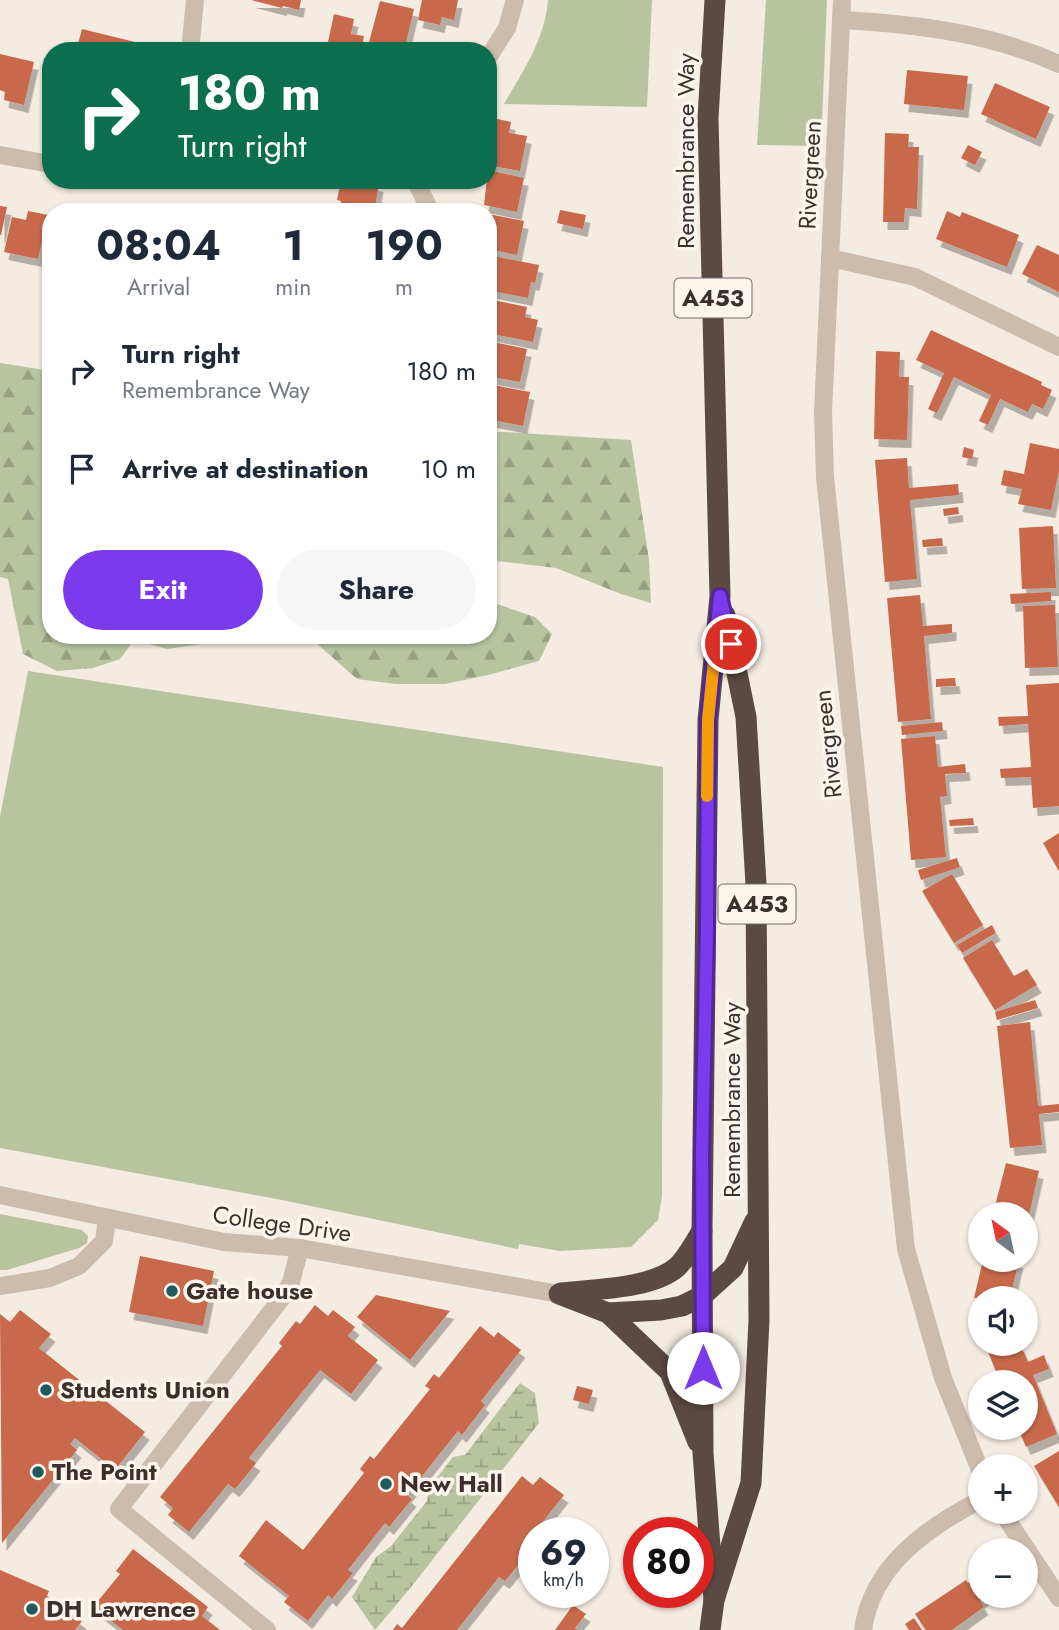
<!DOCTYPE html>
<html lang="en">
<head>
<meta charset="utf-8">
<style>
  :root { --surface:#fff; --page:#f6f6f7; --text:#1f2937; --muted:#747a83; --accent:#7c3aed }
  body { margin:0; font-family:Jost,sans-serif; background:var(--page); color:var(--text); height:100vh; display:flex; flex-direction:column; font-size:26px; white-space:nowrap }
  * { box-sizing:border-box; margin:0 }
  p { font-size:23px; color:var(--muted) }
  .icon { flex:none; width:38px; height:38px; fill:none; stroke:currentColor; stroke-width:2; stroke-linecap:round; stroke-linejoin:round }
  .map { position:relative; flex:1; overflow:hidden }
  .panel { position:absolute; left:42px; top:203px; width:455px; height:441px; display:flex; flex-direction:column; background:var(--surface); border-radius:28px; box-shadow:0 2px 5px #0004 }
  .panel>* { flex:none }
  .guide { position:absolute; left:42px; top:42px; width:455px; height:147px; border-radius:28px; box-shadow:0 2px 5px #0004; background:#0b6e4f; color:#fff; overflow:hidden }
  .needle { width:46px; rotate:327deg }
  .buttons { position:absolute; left:968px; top:1202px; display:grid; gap:14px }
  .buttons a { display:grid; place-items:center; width:70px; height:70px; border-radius:50%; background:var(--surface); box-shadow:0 2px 5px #0004; font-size:35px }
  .speed { position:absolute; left:518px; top:1517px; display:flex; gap:14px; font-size:35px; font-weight:700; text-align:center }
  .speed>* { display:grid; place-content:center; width:91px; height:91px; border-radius:50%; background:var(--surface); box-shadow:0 2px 5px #0004; line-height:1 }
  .speed small { font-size:18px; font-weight:400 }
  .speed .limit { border:10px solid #d22; background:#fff; color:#111 }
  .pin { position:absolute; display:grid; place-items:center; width:60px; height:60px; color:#fff; margin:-30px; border:4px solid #fff; border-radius:50%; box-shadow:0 2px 7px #0007 }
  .me { position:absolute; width:77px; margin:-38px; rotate:0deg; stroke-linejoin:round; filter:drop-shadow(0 0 5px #0008) }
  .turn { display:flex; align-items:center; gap:24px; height:147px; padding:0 21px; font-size:32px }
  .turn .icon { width:91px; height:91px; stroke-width:2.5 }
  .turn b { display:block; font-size:49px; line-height:60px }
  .eta { display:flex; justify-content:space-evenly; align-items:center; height:119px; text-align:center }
  .eta b { font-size:42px; font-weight:700; line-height:49px }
  .action { display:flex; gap:14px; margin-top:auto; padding:14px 21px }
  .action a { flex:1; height:80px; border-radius:42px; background:var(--accent); color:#fff; font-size:28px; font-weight:700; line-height:80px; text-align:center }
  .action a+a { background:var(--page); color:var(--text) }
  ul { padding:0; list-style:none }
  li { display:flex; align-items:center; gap:21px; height:98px; padding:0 21px }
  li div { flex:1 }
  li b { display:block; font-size:26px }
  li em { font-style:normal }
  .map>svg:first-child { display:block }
  .green { fill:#b8c4a0 }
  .forest { fill:url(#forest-firs) }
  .wetland { fill:url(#wetland-marsh) }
  .building { fill:#c8694b; filter:url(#shadow) }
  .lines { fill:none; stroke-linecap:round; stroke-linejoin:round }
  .minor { stroke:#cdbbac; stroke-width:18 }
  .highway { stroke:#5c4a42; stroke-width:21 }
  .route-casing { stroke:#51269a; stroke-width:18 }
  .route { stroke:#7c3aed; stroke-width:12 }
  .slow { stroke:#f59e0b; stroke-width:12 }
  .poi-dot { fill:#1f5a5e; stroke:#fbf5ee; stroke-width:2.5 }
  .labels { text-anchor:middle; stroke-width:7; stroke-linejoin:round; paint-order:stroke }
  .shield { fill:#fbf5ee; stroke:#756b66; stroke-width:2 }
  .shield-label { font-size:23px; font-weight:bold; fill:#3b302b }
  .street-label { font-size:24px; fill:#3b302b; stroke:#fbf5ee }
  .poi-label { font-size:24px; font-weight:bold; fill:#3b302b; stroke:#fbf5ee; text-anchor:start }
</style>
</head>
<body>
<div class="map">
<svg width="1059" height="1630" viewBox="0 0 1059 1630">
  <defs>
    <pattern id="forest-firs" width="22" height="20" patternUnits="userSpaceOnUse" patternTransform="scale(1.75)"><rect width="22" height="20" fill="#b8c4a0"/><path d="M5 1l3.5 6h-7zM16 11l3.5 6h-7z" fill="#97a083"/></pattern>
    <pattern id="wetland-marsh" width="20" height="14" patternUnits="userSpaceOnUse" patternTransform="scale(1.75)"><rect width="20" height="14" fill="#b8c4a0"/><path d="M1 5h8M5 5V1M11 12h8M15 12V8" fill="none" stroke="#97a083"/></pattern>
    <filter id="shadow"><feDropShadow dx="4.5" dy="8" stdDeviation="0" flood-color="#0004"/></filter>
  </defs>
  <rect width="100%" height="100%" fill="#f4ebe1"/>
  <!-- green -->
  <g class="green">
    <path d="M 548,0 L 652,0 L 647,107 L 504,104 C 523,71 545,39 548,0 Z"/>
    <path d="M 766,0 L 827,0 L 821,146 L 757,145 Z"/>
    <path d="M 28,671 L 663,767 L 662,1196 L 658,1220 L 631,1247 L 560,1251 L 519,1244 L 518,1249 L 277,1199 L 0,1148 L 0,817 Z"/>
    <path d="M 0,1214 L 82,1230 L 88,1236 L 87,1243 L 79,1248 L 7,1270 L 0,1270 Z"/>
  </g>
  <!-- forest -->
  <g class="forest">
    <path d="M 0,363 L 51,371 L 51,635 L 229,635 L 209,643 L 167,649 L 134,640 L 120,659 L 93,668 L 57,671 L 23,654 L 8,579 L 0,577 Z"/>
    <path d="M 488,431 L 631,440 L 649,560 L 651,603 L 621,594 L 556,568 L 488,560 Z"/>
    <path d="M 488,601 L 535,617 L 552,634 L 539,661 L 488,675 L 445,684 L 396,684 L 357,679 L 315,642 L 312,635 L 488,635 Z"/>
  </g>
  <!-- wetland -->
  <path class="wetland" d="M 520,1383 L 535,1393 L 539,1423 L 412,1586 L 375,1630 L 352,1597 L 376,1557 L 391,1546 L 427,1501 L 429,1488 L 453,1457 L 465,1455 Z"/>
  <!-- building -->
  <g class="building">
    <path d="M 251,0 L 301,0 L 299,10 L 283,6 L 282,8 Z"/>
    <path d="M 422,0 L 458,0 L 454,20 L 442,17 L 440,25 L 418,20 Z"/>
    <path d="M 380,1 L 414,9 L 405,47 L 393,43 L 391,51 L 387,51 L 368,46 Z"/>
    <path d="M 334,14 L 354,19 L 351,34 L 364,36 L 361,51 L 326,51 Z"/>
    <path d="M 82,29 L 135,42 L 133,51 L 76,51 Z"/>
    <path d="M 0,54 L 34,62 L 24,105 L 4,100 L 5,92 L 0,90 Z"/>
    <path d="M 907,70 L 968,76 L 964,110 L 904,104 Z"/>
    <path d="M 995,83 L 1050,107 L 1036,139 L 981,114 Z"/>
    <path d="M 488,117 L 511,122 L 509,133 L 527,136 L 520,171 L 488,165 L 491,142 L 488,141 Z"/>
    <path d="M 885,133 L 909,134 L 908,147 L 919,147 L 917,209 L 905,208 L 904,222 L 883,222 Z"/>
    <path d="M 968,145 L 982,152 L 975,165 L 961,158 Z"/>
    <path d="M 488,170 L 524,178 L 517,212 L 484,205 Z"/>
    <path d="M 341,180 L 361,180 L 379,184 L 374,212 L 339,212 L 341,201 L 337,200 Z"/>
    <path d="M 0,206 L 7,207 L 1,235 L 0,235 Z"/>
    <path d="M 560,210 L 586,215 L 583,229 L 557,223 Z"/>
    <path d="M 28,211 L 48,215 L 38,259 L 4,252 L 12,217 L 26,220 Z"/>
    <path d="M 947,211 L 960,217 L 962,212 L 1019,235 L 1007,267 L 936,239 Z"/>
    <path d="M 488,214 L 524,221 L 517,255 L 488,249 Z"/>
    <path d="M 1037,245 L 1059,255 L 1059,292 L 1022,274 Z"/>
    <path d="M 488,255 L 539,265 L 535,283 L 531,282 L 528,298 L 488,290 Z"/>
    <path d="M 488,299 L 527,307 L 525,317 L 538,320 L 533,342 L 488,333 Z"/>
    <path d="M 931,330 L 1042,382 L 1041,385 L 1052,390 L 1043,409 L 1032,404 L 1028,412 L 1000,399 L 988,425 L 979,421 L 991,395 L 954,377 L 937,413 L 928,409 L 944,373 L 916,360 Z"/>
    <path d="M 488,341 L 527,349 L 520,382 L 488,376 Z"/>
    <path d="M 876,351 L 900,352 L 899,377 L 909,377 L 907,440 L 874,439 Z"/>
    <path d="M 488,384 L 530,392 L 523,426 L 488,419 Z"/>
    <path d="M 1030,443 L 1059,449 L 1059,471 L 1051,510 L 1018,504 L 1022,489 L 1001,485 L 1004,470 L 1024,474 Z"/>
    <path d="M 964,447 L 974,450 L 972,459 L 962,457 Z"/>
    <path d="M 907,458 L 909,488 L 958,484 L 959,495 L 910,500 L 917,579 L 885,582 L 875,460 Z"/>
    <path d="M 958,507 L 959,514 L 944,516 L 943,509 Z"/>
    <path d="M 1053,526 L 1056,588 L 1022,589 L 1019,528 Z"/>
    <path d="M 942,538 L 943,546 L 923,547 L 922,540 Z"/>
    <path d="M 1051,592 L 1051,601 L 1011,604 L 1010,594 Z"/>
    <path d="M 920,595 L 923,626 L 952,624 L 952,633 L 924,636 L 931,719 L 898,722 L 887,598 Z"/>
    <path d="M 1055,605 L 1058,667 L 1025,668 L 1023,606 Z"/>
    <path d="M 955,678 L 956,686 L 936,687 L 936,679 Z"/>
    <path d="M 1059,683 L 1059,806 L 1033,808 L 1031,777 L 1001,778 L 1000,769 L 1031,767 L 1028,724 L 999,726 L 998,717 L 1028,716 L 1026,685 Z"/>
    <path d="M 942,722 L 943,731 L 902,735 L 901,726 Z"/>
    <path d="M 935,736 L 938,767 L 965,764 L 966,773 L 945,774 L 947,796 L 940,797 L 946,857 L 911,860 L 901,739 Z"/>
    <path d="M 973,818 L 974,825 L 950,826 L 949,820 Z"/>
    <path d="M 1059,833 L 1059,871 L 1043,843 Z"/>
    <path d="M 957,858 L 960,867 L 921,880 L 918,870 Z"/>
    <path d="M 952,874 L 983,925 L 954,943 L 922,891 Z"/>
    <path d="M 992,925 L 996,933 L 962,953 L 957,945 Z"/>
    <path d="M 992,940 L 1014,976 L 1027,969 L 1037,985 L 995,1010 L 963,958 Z"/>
    <path d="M 1035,1000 L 1038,1008 L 997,1020 L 995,1012 Z"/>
    <path d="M 1030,1022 L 1038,1106 L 1059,1104 L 1059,1112 L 1039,1114 L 1042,1145 L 1010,1148 L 997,1026 Z"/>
    <path d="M 1006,1163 L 1039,1171 L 1027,1224 L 1026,1214 L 993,1214 Z"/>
    <path d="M 140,1256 L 214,1271 L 203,1326 L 129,1312 Z"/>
    <path d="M 983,1260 L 1019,1260 L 1010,1298 L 974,1298 Z"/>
    <path d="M 376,1295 L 450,1311 L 410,1360 L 357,1317 Z"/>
    <path d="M 315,1305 L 328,1316 L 333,1310 L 355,1327 L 348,1336 L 378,1360 L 351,1394 L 320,1370 L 249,1458 L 256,1463 L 246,1476 L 235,1489 L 228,1484 L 189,1532 L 168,1515 L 173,1508 L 160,1497 L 282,1346 L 279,1343 L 296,1321 L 300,1324 Z"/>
    <path d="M 20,1310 L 51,1334 L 39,1348 L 145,1432 L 115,1470 L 75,1438 L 70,1444 L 77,1450 L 2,1543 L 0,1314 L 10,1322 Z"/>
    <path d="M 480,1326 L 494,1337 L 498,1332 L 521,1350 L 481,1401 L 485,1405 L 462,1435 L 458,1431 L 407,1495 L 412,1499 L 389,1527 L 385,1523 L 348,1570 L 353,1573 L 332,1599 L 328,1595 L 308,1621 L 284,1602 L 289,1596 L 239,1556 L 266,1520 L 303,1550 L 364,1473 L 360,1469 L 370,1456 L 374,1459 L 430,1389 L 425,1386 L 434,1374 L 439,1378 Z"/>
    <path d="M 985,1344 L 1020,1344 L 1028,1362 L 1044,1355 L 1049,1369 L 1033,1375 L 1057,1434 L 1026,1447 L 1018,1428 L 1026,1428 L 1026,1382 L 1000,1382 Z"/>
    <path d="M 577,1386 L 593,1390 L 589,1404 L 573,1400 Z"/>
    <path d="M 1059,1451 L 1059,1507 L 1034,1466 Z"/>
    <path d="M 522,1476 L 533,1485 L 540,1477 L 564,1495 L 522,1548 L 528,1553 L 505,1581 L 499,1577 L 457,1630 L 393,1630 L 397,1624 L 402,1628 Z"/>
    <path d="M 133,1549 L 208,1607 L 202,1616 L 220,1630 L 123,1630 L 93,1607 L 120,1574 L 116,1571 Z"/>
    <path d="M 0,1570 L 49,1591 L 47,1596 L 82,1621 L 75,1630 L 0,1630 Z"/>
    <path d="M 977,1577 L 980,1582 L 980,1596 L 987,1596 L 980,1601 L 984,1607 L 952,1630 L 926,1630 L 915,1614 L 966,1580 L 968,1583 Z"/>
    <path d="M 573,1605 L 586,1614 L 575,1628 L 577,1630 L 555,1630 Z"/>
    <path d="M 914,1618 L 922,1630 L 909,1630 L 905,1624 Z"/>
  </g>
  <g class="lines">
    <!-- minor -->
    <g class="minor">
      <path d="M 842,0 L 823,412 L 825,477 L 906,1249 L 943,1378 L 980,1470"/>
      <path d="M 841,20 C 917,24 990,33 1059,64"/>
      <path d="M 190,51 L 195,0"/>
      <path d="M 488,58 L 507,28 L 515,0"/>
      <path d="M 0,155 L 51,164"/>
      <path d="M 415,180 L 431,212"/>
      <path d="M 830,258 L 915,277 L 1059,347"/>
      <path d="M 0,1195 L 224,1242 L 300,1248 L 559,1294"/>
      <path d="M 0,1286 L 50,1278 L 79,1266 L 104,1241 L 107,1218"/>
      <path d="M 1002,1512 L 1059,1598"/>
      <path d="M 267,1630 L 119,1509 L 281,1299 L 291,1282 L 300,1248"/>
      <path d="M 863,1630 C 872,1565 927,1528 980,1500"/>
    </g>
    <!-- highway -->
    <g class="highway">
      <path d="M 561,1293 C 593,1289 652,1289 677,1267 C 687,1258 695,1242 702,1231"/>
      <path d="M 559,1294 L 608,1313 L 670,1372 L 698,1442"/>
      <path d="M 608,1313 L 661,1310 L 682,1306 L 702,1296 L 733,1268 L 755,1221"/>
      <path d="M 714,1600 L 703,1453 L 702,1231 L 708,720 L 720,596 L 708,118 L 715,0"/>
      <path d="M 710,1630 L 714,1600 L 751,1483 L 759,1320 L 756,884 L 746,717 L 725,615"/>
    </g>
  </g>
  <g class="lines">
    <defs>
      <path id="route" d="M 703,1368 L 702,1152 L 707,930 L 708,720 L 720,596 L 731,644"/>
    </defs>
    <!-- route casing -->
    <use href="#route" class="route-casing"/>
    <!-- route -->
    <use href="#route" class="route"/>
    <!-- slow -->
    <path class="slow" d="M 707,796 L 708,720 L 717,631"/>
  </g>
  <!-- markers -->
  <g class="poi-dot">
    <circle cx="172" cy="1291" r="7"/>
    <circle cx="46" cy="1390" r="7"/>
    <circle cx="38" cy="1472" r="7"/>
    <circle cx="386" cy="1484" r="7"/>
    <circle cx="32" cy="1609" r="7"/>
  </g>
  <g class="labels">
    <!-- shield labels -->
    <g class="shield">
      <rect x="674.5" y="278.5" width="77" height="39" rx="5"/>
      <rect x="718.5" y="884.5" width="77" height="39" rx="5"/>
    </g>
    <g class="shield-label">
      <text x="713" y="306">A453</text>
      <text x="757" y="912">A453</text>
    </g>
    <!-- street labels -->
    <g class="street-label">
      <text transform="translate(686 151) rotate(-90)" y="8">Remembrance Way</text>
      <text transform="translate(810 175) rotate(-87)" y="8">Rivergreen</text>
      <text transform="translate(828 744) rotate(-96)" y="8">Rivergreen</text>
      <text transform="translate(732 1100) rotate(-90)" y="8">Remembrance Way</text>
      <text transform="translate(282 1224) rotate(8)" y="8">College Drive</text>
    </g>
    <!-- poi labels -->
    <g class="poi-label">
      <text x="186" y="1299">Gate house</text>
      <text x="60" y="1398">Students Union</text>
      <text x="52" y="1480">The Point</text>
      <text x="400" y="1492">New Hall</text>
      <text x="46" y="1617">DH Lawrence</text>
    </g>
  </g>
</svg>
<div class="buttons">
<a><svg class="needle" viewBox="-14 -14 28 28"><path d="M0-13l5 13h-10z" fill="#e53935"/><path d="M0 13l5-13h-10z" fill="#747a83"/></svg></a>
<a><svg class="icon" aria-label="sound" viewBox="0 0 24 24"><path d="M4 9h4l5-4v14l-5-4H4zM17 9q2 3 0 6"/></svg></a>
<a><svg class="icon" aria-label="layers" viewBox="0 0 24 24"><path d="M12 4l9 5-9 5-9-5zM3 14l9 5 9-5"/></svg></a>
<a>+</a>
<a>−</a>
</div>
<div class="speed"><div>69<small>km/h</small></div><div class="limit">80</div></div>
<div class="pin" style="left:731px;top:644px;background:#d93025"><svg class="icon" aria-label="arrive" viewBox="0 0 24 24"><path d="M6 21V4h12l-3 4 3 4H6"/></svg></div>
<svg class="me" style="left:703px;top:1368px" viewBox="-20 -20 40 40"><circle r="19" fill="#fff"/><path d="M0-13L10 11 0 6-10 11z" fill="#7c3aed"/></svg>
<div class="guide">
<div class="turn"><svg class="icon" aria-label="right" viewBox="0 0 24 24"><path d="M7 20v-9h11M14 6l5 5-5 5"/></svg><div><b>180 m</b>Turn right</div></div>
</div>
<section class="panel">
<div class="eta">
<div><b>08:04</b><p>Arrival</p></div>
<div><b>1</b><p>min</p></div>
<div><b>190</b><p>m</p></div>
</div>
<ul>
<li><svg class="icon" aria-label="right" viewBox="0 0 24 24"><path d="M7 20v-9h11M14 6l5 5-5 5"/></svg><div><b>Turn right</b><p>Remembrance Way</p></div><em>180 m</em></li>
<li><svg class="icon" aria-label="arrive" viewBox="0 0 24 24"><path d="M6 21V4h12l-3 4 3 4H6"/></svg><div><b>Arrive at destination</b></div><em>10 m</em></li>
</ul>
<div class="action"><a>Exit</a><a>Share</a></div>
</section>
</div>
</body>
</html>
